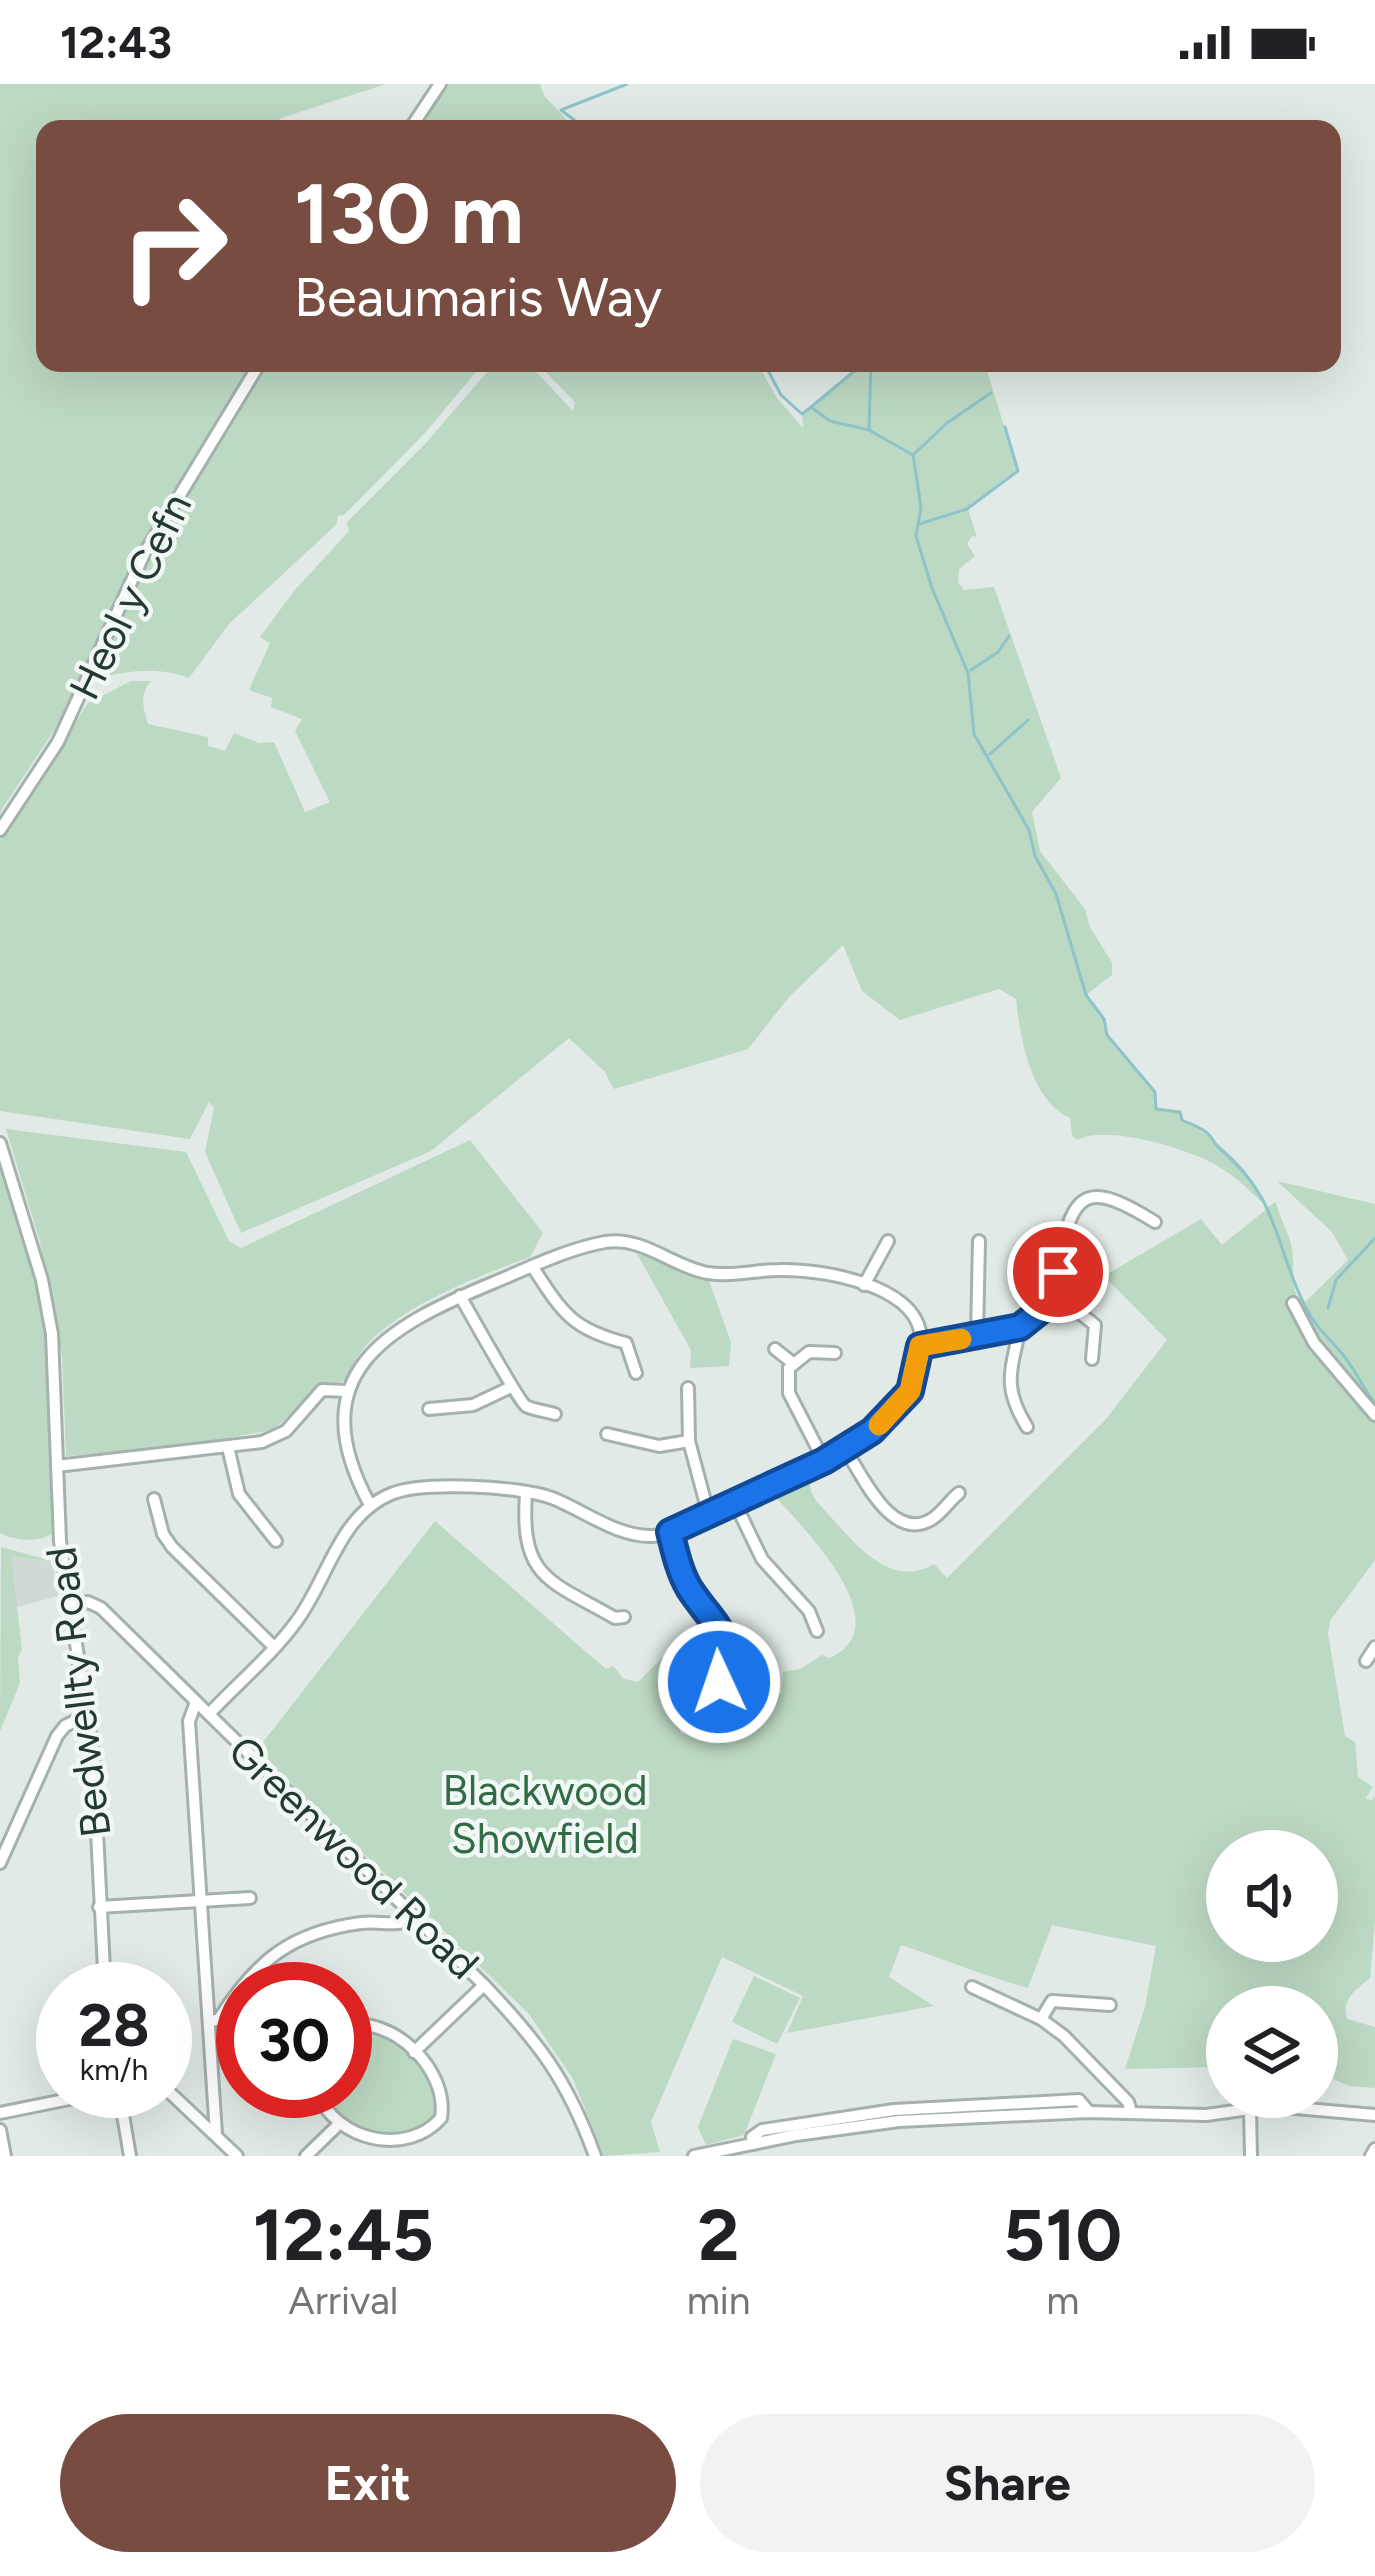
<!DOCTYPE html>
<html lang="en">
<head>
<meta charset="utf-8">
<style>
  :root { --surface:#fff; --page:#f2f2f2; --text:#202124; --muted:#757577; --accent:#784c41 }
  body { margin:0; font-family:Figtree,sans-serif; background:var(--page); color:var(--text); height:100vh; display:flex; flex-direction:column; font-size:45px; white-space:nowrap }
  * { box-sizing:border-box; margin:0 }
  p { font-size:39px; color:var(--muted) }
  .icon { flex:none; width:66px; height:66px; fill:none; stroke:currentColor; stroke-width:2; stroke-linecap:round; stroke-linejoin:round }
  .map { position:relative; height:2072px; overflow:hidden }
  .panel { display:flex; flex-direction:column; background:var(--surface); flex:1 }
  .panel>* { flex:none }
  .banner { position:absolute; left:36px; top:36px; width:1305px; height:252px; border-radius:24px; box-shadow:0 12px 48px #0002; background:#784c41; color:#fff; overflow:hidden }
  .buttons { position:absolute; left:1206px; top:1746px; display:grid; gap:24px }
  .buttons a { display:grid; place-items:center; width:132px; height:132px; border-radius:50%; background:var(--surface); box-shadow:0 12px 48px #0002; font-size:60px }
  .speed { position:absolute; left:36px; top:1878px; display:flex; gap:24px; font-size:60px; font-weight:700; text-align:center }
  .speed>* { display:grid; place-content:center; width:156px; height:156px; border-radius:50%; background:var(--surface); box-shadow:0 12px 48px #0002; line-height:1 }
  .speed small { font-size:30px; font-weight:400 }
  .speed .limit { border:18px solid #d22; background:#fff; color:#111 }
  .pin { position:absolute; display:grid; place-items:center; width:102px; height:102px; color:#fff; margin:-51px; border:6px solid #fff; border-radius:50%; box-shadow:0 3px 12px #0007 }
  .me { position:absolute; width:132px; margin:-66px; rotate:357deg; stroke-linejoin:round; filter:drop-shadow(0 0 9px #0008) }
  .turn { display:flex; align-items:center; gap:42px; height:252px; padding:0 60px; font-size:54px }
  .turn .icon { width:156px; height:156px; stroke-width:2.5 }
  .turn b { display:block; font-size:84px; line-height:102px }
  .eta { display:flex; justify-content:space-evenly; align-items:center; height:204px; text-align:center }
  .eta b { font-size:72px; font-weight:700; line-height:84px }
  .button { display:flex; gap:24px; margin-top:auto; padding:24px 60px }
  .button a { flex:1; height:138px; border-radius:72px; background:var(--accent); color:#fff; font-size:48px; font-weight:700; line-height:138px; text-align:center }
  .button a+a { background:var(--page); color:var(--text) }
  .status { display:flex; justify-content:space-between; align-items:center; height:84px; padding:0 60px; background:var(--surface); direction:ltr }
  .status svg { height:33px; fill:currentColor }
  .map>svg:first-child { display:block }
  .built { fill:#d0dad5 }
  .green { fill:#bcd9c3; fill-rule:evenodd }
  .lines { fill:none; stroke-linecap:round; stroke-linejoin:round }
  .stream { stroke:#8ec3ca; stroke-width:3 }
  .minor-casing { stroke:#a4b1ac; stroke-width:16 }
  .minor { stroke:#fff; stroke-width:10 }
  .route-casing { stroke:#114b97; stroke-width:30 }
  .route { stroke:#1a73e8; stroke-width:21 }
  .slow { stroke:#f59e0b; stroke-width:21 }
  .labels { text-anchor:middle; stroke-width:9; stroke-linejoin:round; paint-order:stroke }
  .street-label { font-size:42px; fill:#233932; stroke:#f1f7f4 }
  .park-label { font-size:42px; fill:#316c46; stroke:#f1f7f4 }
</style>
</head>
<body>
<div class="status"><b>12:43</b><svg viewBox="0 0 49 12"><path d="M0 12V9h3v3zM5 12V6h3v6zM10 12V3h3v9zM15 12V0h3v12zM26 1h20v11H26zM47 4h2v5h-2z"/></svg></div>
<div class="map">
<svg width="1375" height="2072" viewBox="0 0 1375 2072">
  <rect width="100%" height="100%" fill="#e1eae6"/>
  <!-- built -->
  <path class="built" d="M 11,1473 L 52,1477 L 58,1512 L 14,1524 Z"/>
  <!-- green -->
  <g class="green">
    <path d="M 0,0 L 386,0 L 281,34 L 276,45 L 45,45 L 45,279 L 253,279 L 146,454 L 74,616 L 0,728 Z"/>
    <path d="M 448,0 L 540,0 L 545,13 L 576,45 L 416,45 Z"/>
    <path d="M 269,279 L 478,279 L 480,283 L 424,350 L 344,431 L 338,432 L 336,441 L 229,540 L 189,594 C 157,582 130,587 97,594 L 155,461 Z"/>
    <path d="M 495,279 L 528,279 L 573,327 L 575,318 L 537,279 L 757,279 L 777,314 L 803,344 L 802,330 L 864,279 L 983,279 L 986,284 L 1018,387 L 968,425 L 977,453 L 972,452 L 967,460 L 975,472 L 959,485 L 958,498 L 964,506 L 994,503 L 1061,694 L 1032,728 L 1040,767 L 1085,825 L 1090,843 L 1112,879 L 1112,891 L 1086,911 L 1104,935 L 1107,951 L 1155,1008 L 1156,1025 L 1180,1028 L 1182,1036 C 1220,1056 1249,1085 1268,1123 L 1276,1118 C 1279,1134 1290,1150 1292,1165 C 1295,1188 1290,1200 1301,1222 L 1348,1176 L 1332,1148 L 1277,1097 L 1375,1120 L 1375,1476 L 1330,1537 L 1328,1550 L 1345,1652 L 1355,1658 L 1358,1693 L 1373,1703 L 1366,1714 L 1370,1717 L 1375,1713 L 1375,1837 L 1370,1894 C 1356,1906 1341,1915 1347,1935 L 1375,1943 L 1375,2004 L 1349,2002 L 1317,1988 L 1317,1923 L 1227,1923 L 1227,1983 L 1125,1985 L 1145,1923 L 1156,1862 L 1052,1841 L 1028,1904 C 984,1892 944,1875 901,1861 L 889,1893 L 934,1922 L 787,1949 L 803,1912 L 722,1873 L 651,2038 L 660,2068 L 604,2072 L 573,1995 L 529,1930 L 257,1666 L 435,1437 L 606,1585 L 613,1582 L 624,1595 L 638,1598 L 663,1573 L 669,1597 L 664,1613 L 681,1649 C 708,1658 734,1662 756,1638 C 767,1627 766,1621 781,1609 L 783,1588 L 800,1585 L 822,1571 L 830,1574 C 903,1540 800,1441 772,1409 L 809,1393 L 811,1408 L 817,1418 C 850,1452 886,1508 934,1480 L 947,1494 L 1106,1335 L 1167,1256 L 1104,1192 L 1201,1135 L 1222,1161 L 1268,1124 C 1252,1109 1236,1092 1216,1081 C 1186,1064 1107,1040 1077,1056 L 1072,1052 L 1070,1034 C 1031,1017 1020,954 1016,915 L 999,905 L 900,936 L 862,907 L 843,861 L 789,913 L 748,965 L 614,1005 L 604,987 L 569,954 L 431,1067 L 241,1149 L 205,1068 L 214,1024 L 209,1018 L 190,1055 L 0,1027 L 0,756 L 88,619 L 131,597 L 151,597 C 139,611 143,623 148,640 L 208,653 L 208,662 L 225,667 L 234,649 L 259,659 L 274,658 L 305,728 L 330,718 L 295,647 L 302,635 L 271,623 L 272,614 L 249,606 L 270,559 L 260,553 L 294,507 L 349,447 L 347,438 L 425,360 ZM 1227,1767 L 1317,1767 L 1317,1857 L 1227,1857 Z"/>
    <path d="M 6,1045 L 186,1068 L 229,1157 L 241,1164 L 470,1056 L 543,1149 L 530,1173 C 481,1191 398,1223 364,1264 C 356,1274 351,1286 345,1297 L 321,1302 L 297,1328 L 271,1346 L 175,1364 L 66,1372 L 62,1272 L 40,1158 Z"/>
    <path d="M 0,1073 L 30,1171 L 46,1244 L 54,1448 C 42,1459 14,1457 0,1449 Z"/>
    <path d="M 637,1170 C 663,1176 684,1188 709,1197 L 731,1258 L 729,1282 L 690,1284 L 691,1266 Z"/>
    <path d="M 1,1463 L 52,1477 L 11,1473 L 22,1565 L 18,1573 L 20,1599 L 0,1647 Z"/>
    <path d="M 754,1892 L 800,1914 L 777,1960 L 732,1938 Z"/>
    <path d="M 362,1941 L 393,1954 L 429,1989 L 435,2000 L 438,2031 L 409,2051 L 407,2062 C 368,2072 345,2039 321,2013 L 318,2007 L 345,2007 L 345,1957 L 350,1952 L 349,1945 Z"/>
    <path d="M 733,1955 L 776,1970 L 744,2051 L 706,2061 L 698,2043 Z"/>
  </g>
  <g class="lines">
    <!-- stream -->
    <g class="stream">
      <path d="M 586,45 L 561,26 L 627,0"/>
      <path d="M 764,279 L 781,311 L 802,330 L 811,323 L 830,337 L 869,346 L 913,371 L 921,423 L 916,452 L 932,504 L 968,589 L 974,650 L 1029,746 L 1035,772 L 1056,810 L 1086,911 L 1104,935 L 1107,951 L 1155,1008 L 1156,1025 L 1180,1028 L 1182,1036 C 1190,1040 1200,1043 1207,1049 C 1212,1053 1214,1059 1218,1063 C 1280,1115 1272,1155 1305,1222 C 1315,1243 1330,1255 1344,1272 C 1356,1287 1363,1305 1375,1319"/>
      <path d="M 811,323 L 864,279"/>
      <path d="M 869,344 L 871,279"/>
      <path d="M 913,371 L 947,339 L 991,309"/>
      <path d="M 919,440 L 967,425 L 1018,387 L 1005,343"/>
      <path d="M 971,586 L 998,568 L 1009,552"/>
      <path d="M 990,670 L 1028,636"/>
      <path d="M 1328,1224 L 1336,1196 L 1375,1154"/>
    </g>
    <defs>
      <g id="minor">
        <path d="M 410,45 L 440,0"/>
        <path d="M 0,746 L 58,658 L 144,470 L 260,279"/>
        <path d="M 0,1059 L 42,1196 L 52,1250 L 60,1457 L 93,1669 L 105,1905"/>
        <path d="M 532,1182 C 562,1228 571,1245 626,1259 L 636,1289"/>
        <path d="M 864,1201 L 888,1157"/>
        <path d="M 1054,1209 L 1095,1241 L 1092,1275"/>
        <path d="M 460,1212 C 470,1229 519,1318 526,1322 C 533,1326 546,1327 555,1330"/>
        <path d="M 1293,1219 L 1314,1259 L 1375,1331"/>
        <path d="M 1020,1243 C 1011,1288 1002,1302 1027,1343"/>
        <path d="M 977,1252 L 979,1157"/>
        <path d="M 920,1262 C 960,1255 1027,1255 1051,1218 C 1057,1209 1058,1191 1059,1181 C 1072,1103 1089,1097 1155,1138"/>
        <path d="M 775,1265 L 794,1280"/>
        <path d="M 688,1304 L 689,1357 L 709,1432"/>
        <path d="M 429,1325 L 473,1321 L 509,1304"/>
        <path d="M 607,1350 L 659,1362 L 689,1357"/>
        <path d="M 228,1363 L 239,1410 L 276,1457"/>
        <path d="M 845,1365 C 862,1391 892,1460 932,1435 C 943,1428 949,1417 959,1409"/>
        <path d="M 824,1377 L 789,1309 L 789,1284 L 809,1268 L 835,1269"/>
        <path d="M 57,1382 L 262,1358 L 286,1347 L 322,1306 L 348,1307"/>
        <path d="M 526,1409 C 520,1495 549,1496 615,1534 L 624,1533"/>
        <path d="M 154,1415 L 163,1450 L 172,1463 L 273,1562"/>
        <path d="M 735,1419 L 762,1475 L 809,1527 L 817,1547"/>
        <path d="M 670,1448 C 675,1467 679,1486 688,1503 C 716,1550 746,1553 712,1611"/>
        <path d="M 69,1521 L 88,1518 L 101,1524 L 484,1901 C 539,1959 567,1995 595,2072"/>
        <path d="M 1366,1577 L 1375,1563"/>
        <path d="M 196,1618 L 189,1637 L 216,2050"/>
        <path d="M 209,1630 C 237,1600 272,1571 296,1538 C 328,1496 338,1432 391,1410 C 422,1397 520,1402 552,1414 C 583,1426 617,1453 652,1452 C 687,1451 722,1425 752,1411 C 811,1382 941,1334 920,1247 C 910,1200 821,1185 780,1186 C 756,1186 732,1193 708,1189 C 673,1183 643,1152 605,1158 C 567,1165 531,1183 495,1198 C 386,1243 299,1290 370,1421"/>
        <path d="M 0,1779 L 57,1652 L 65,1642 L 87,1631"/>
        <path d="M 99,1823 L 250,1814"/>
        <path d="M 972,1903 L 1041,1935 L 1064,1952 L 1128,2018 L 1131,2028"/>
        <path d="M 1041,1935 L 1052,1917 L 1110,1921"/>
        <path d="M 209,1938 L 219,1935 C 256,1877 291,1848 361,1839 C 382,1837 395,1843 415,1835"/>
        <path d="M 414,1968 L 484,1901"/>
        <path d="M 165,2004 L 237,2072"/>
        <path d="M 104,2007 C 106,2018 115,2021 125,2017 L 131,2007"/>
        <path d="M 316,2007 C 337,2059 408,2072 441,2034 C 449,1985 392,1931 345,1942"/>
        <path d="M 121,2019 L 130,2072"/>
        <path d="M 1250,2025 L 1251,2072"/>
        <path d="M 0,2029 L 104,2008"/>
        <path d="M 0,2046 L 5,2072"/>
        <path d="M 753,2060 L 752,2053 L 762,2046 L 894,2026 L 1079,2016 L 1089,2028"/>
        <path d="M 306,2072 L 339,2040"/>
        <path d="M 694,2072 L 796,2051 L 899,2037 L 1089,2028 L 1206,2031 L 1272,2022 L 1375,2031"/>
        <path d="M 1371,2072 L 1375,2065"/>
      </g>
    </defs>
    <!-- minor casing -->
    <use href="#minor" class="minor-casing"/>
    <!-- minor -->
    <use href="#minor" class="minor"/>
  </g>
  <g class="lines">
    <defs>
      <path id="route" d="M 719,1598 C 740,1553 711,1539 689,1504 C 679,1487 675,1467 670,1448 L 824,1377 L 872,1347 L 910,1307 L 920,1262 L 1020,1243 L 1051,1218 L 1058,1188"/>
    </defs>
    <!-- route casing -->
    <use href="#route" class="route-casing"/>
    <!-- route -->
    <use href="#route" class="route"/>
    <!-- slow -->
    <path class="slow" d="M 879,1341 L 910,1307 L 920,1262 L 961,1255"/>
  </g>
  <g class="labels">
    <!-- street labels -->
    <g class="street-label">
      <text transform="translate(130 512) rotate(-64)" y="15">Heol y Cefn</text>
      <text transform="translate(78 1608) rotate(-97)" y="15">Bedwellty Road</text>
      <text transform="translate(354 1773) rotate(44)" y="15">Greenwood Road</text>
    </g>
    <!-- park labels -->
    <g class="park-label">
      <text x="545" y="1721">Blackwood<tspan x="545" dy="48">Showfield</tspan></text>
    </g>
  </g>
</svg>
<div class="buttons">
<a><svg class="icon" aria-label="sound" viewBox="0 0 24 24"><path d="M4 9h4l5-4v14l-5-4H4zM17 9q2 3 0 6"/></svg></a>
<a><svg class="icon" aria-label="layers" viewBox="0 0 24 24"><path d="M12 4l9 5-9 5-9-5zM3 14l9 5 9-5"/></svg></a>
</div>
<div class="speed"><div>28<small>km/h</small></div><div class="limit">30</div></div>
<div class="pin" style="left:1058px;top:1188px;background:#d93025"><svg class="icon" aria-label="arrive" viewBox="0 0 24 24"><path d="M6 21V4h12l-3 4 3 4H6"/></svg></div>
<svg class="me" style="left:719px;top:1598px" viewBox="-20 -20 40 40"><circle r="17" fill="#1a73e8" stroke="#fff" stroke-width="3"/><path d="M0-11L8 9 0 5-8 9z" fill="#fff"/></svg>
<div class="banner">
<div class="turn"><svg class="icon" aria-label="right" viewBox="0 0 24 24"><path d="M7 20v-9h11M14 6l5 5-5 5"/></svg><div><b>130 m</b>Beaumaris Way</div></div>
</div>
</div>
<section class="panel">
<div class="eta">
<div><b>12:45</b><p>Arrival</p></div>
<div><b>2</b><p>min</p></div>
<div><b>510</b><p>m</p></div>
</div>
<div class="button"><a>Exit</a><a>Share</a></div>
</section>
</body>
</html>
